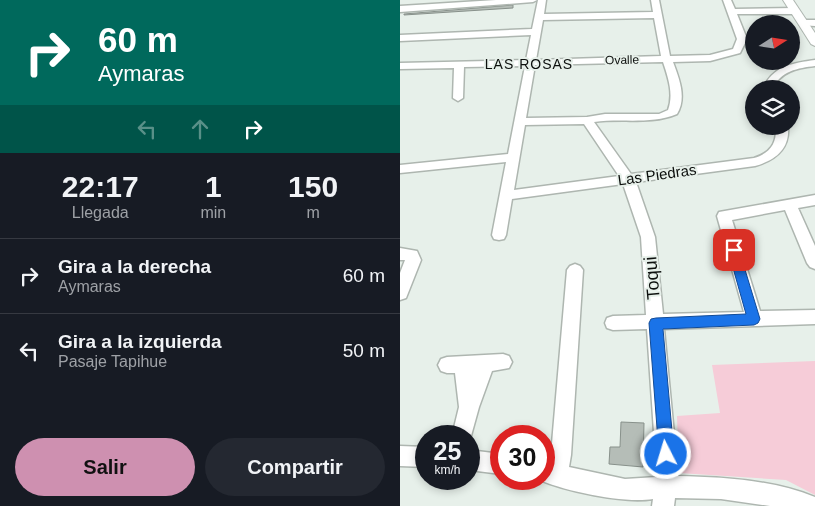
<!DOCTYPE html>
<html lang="es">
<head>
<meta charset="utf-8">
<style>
  :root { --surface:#171b24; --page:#242831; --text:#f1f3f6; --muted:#9ea1a6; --line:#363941; --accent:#ce90b0 }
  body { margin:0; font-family:Arial,sans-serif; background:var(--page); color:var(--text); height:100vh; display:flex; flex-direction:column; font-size:19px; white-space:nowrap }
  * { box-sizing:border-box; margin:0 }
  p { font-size:16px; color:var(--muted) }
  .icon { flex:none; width:28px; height:28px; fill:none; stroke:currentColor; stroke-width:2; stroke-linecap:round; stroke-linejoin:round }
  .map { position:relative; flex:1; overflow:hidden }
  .sheet { display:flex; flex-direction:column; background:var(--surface); width:400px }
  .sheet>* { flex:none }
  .guide { background:#00695c; color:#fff; overflow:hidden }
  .needle { width:32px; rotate:78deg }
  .buttons { position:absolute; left:345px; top:15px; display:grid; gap:10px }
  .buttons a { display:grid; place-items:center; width:55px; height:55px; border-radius:50%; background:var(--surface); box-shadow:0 2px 8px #0003; font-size:25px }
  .speed { position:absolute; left:15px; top:425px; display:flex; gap:10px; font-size:25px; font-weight:700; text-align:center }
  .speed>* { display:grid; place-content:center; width:65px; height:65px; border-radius:50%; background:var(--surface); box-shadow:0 2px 8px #0003; line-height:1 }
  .speed small { font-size:12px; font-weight:400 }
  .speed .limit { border:8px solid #d22; background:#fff; color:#111 }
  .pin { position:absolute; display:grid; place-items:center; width:42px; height:42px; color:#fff; margin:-21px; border-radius:10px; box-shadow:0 2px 8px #0006 }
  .me { position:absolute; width:55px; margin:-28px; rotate:355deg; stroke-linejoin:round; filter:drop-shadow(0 0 4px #0008) }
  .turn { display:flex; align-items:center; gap:18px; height:105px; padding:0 15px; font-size:22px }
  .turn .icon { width:65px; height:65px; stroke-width:2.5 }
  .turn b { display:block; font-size:35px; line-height:42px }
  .lanes { display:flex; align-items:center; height:48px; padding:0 15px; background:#0003; justify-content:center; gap:25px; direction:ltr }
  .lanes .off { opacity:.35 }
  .eta { display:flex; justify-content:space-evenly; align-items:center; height:85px; text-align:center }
  .eta b { font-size:30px; font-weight:700; line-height:35px }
  .primary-button { display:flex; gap:10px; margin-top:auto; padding:10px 15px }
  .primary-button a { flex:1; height:58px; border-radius:30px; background:var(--accent); color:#111; font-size:20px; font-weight:700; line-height:58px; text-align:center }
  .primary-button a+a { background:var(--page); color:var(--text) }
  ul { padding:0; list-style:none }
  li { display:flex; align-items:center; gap:15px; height:75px; padding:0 15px; border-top:1px solid var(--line) }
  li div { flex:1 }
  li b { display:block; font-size:19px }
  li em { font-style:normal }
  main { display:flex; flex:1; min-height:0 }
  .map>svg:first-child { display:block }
  .green { fill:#f6ccd8 }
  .building { fill:#b5bdb7; stroke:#88918b }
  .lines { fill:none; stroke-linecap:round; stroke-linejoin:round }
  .minor-casing { stroke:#aeb6b0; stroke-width:3 }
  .tertiary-casing { stroke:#aeb6b0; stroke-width:2 }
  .minor { fill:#fff; fill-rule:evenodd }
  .tertiary { fill:#fff; fill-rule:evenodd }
  .route { fill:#1a73e8; stroke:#114b97 }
  .labels { text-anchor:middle; stroke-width:4; stroke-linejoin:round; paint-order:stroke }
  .far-street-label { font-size:12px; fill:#0d100e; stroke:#e7f0ea }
  .far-neighbourhood-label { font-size:14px; letter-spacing:1px; fill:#0d100e; stroke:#e7f0ea }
  .street-label { font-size:15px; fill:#0d100e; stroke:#e7f0ea }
  .near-street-label { font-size:18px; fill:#0d100e; stroke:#e7f0ea }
</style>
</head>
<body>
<main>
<section class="sheet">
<div class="guide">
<div class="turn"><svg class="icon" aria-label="right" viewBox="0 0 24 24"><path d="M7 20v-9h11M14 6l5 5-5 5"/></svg><div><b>60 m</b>Aymaras</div></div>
<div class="lanes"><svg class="icon off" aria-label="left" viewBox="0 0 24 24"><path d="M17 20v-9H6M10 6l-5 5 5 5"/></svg><svg class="icon off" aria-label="ahead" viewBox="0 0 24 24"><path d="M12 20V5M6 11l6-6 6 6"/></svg><svg class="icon" aria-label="right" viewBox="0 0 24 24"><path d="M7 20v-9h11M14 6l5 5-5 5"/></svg></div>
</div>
<div class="eta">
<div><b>22:17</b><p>Llegada</p></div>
<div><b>1</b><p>min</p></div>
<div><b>150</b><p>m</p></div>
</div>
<ul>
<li><svg class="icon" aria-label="right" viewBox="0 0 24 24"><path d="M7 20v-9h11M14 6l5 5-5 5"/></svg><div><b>Gira a la derecha</b><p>Aymaras</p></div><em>60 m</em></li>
<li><svg class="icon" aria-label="left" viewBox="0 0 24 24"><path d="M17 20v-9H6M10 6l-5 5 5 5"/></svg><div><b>Gira a la izquierda</b><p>Pasaje Tapihue</p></div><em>50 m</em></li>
</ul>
<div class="primary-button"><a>Salir</a><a>Compartir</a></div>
</section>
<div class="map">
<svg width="415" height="506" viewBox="0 0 415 506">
  <rect width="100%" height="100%" fill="#e7f0ea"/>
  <!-- green -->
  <path class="green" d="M 415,361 L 415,495 L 386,480 L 279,473 L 277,416 L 320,413 L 312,365 Z"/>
  <!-- building -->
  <g class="building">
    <path d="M 113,5 L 113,8 L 4,15 L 4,14 Z"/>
    <path d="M 221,422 L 244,423 L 243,467 L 209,464 L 210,447 L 220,447 Z"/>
  </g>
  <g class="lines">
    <defs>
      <g id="minor">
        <path d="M 96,0 L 137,0 L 133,2 L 0,12 L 0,6 Z"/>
        <path d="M 138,0 L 146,0 L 144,14 L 253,12 L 251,0 L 259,0 L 270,56 L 310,55 L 333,49 L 337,39 L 323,0 L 331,0 L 335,9 L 395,8 L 399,11 L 395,14 L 337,14 L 347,39 L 340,53 L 310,61 L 273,62 C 279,78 287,98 277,114 C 251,125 222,118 194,122 L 231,174 L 354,158 C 370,153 377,144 376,126 L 388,126 C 390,149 376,160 355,166 L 236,182 L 255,237 L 263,314 L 344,312 L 317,216 L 319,212 L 415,195 L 415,205 L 398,208 L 415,246 L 415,269 L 410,267 L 407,263 L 385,210 L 332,220 L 360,311 L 415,310 L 415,324 L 264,329 L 278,476 C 323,477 373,480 415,497 L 415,506 L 370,506 L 321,499 L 275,498 L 274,506 L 252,506 L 253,499 C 224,504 164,491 137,479 L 144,479 L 144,462 L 149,463 L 151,455 L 167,270 L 170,266 L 175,264 L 180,266 L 183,270 L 171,455 L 169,467 L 225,479 L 257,477 L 247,329 L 213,330 L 207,328 L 205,323 L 207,318 L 213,316 L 246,315 L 241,237 L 223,184 L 112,199 L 106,235 L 104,239 L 99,240 L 94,239 L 92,235 L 106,162 L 0,173 L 0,165 L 108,154 L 125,66 L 64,67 L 63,98 L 58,101 L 53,98 L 54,68 L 0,69 L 0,63 L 126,60 L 131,35 L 0,41 L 0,35 L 132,29 ZM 254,18 L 261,56 L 136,60 L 143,20 ZM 263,62 C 268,77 274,94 268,110 L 259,114 L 205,114 L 187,117 L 126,118 L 135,65 ZM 184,124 L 219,176 L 114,190 L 125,125 Z"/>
        <path d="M 403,20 L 415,20 L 415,26 L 400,25 L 400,21 Z"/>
        <path d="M 415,60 L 415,66 C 398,68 380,71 373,89 L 363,89 C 372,66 393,63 415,60 Z"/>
        <path d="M 0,248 L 17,251 L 21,260 L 6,298 L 0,300 L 0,273 L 5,260 L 0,260 Z"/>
        <path d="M 103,354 L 109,356 L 112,362 L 109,368 L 92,371 L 79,407 L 69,443 L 69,436 L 52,436 L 59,407 L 55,373 L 47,373 L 41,371 L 38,365 L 41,359 L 47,357 Z"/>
        <path d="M 0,446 L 26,447 L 26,467 L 0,466 Z"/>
        <path d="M 69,450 L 101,454 L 101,474 L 69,470 Z"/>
      </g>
      <path id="tertiary" d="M 383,0 L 393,0 L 415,33 L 415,46 L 411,44 Z"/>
    </defs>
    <!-- minor casing -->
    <use href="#minor" class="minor-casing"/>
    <!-- tertiary casing -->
    <use href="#tertiary" class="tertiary-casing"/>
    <!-- minor -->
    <use href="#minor" class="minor"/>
    <!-- tertiary -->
    <use href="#tertiary" class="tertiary"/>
  </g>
  <!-- route -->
  <path class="route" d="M 334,246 L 339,250 L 360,319 L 358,323 L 354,325 L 263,329 L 274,454 L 272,460 L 266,462 L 261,460 L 259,454 L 249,323 L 251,319 L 256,318 L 346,314 L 328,250 Z"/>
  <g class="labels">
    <!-- far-street labels -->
    <g class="far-street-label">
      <text transform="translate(222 60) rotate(-1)" y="4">Ovalle</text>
    </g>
    <!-- far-neighbourhood labels -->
    <g class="far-neighbourhood-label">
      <text x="129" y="69">LAS ROSAS</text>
    </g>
    <!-- street labels -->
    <g class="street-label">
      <text transform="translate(257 175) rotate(-8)" y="5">Las Piedras</text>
    </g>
    <!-- near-street labels -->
    <g class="near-street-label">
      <text transform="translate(252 278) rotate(-95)" y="6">Toqui</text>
    </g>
  </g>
</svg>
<div class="buttons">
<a><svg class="needle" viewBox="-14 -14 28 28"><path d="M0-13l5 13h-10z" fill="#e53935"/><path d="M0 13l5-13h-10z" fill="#9ea1a6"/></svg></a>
<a><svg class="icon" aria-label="layers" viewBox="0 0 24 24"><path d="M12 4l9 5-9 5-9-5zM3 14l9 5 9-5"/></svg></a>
</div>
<div class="speed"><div>25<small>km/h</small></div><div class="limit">30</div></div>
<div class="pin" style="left:334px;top:250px;background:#d93025"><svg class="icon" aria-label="arrive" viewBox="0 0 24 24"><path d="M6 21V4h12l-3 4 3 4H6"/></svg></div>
<svg class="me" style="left:266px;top:454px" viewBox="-20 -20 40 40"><circle r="17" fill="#1a73e8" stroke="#fff" stroke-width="3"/><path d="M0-11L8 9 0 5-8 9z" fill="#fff"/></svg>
</div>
</main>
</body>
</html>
